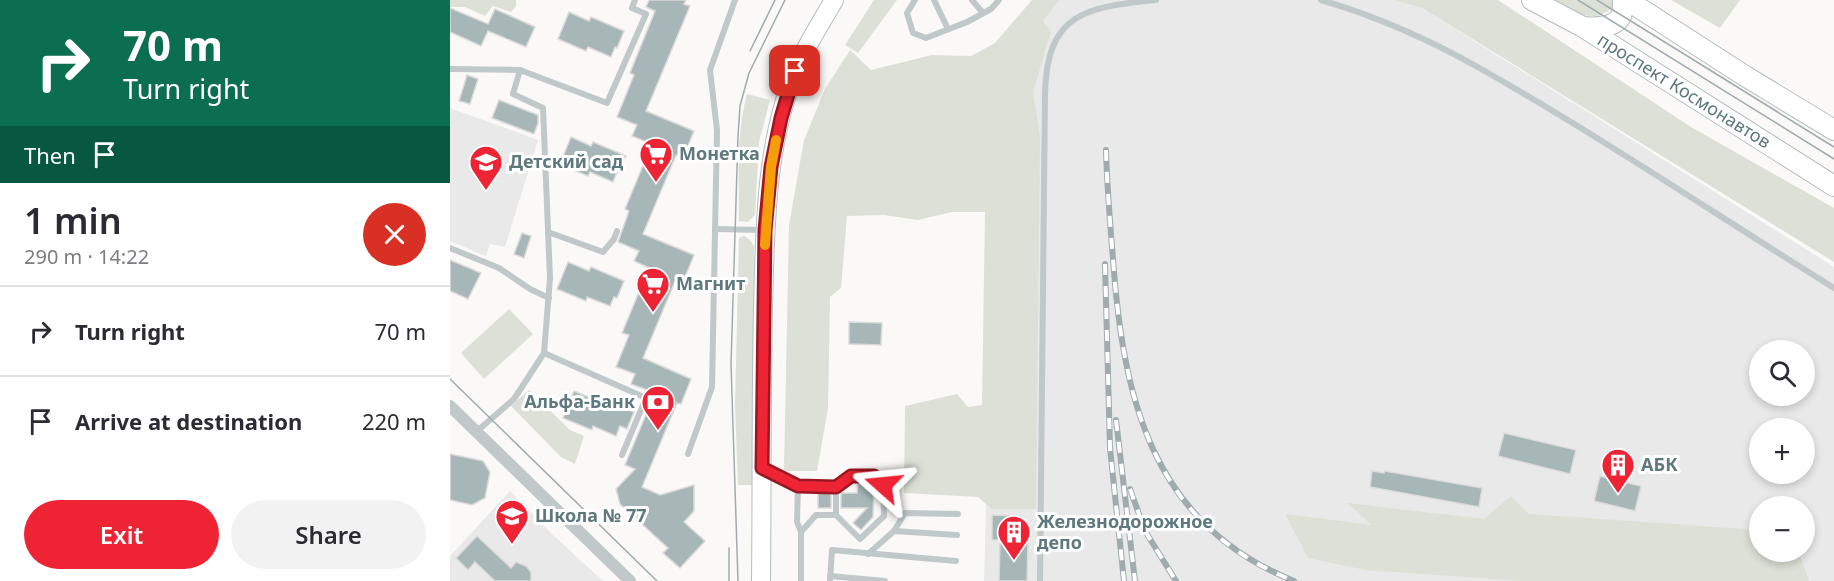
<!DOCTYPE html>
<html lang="en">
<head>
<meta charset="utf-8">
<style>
  :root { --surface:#fff; --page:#f2f2f3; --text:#2b2b33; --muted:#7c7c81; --line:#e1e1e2; --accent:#ee2333 }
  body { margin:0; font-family:"Noto Sans",sans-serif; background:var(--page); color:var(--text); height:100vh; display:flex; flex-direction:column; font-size:22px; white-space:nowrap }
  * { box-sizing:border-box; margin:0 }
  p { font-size:20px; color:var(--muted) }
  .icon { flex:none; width:33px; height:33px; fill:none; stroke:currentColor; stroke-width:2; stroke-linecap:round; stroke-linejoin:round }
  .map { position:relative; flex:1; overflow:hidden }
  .side { display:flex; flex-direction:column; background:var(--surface); width:450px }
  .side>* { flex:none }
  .hud { background:#0b6e4f; color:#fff; overflow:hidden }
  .controls { position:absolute; left:1299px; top:340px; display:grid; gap:12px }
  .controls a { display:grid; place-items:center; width:66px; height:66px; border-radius:50%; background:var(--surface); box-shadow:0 3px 9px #0003; font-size:30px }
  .pin { position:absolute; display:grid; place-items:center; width:51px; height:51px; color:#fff; margin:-26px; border-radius:12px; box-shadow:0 3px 9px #0006 }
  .me { position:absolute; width:66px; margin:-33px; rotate:288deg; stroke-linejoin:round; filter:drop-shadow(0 0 4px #0008) }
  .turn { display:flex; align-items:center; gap:21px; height:126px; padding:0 24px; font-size:27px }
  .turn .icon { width:78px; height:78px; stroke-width:2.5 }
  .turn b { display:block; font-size:42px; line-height:51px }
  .then { display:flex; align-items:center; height:57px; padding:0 24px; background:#0003; gap:12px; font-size:22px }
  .round { display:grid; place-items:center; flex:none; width:63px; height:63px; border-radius:32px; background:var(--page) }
  .headline { display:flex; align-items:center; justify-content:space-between; height:102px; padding:0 24px }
  h1 { font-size:36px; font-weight:600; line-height:45px }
  .button { display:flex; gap:12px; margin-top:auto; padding:12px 24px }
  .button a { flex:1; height:69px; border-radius:36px; background:var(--accent); color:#fff; font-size:24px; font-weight:600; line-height:69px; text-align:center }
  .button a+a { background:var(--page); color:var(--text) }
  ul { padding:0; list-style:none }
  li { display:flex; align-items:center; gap:18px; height:90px; padding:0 24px; border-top:2px solid var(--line) }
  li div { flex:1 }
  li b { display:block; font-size:22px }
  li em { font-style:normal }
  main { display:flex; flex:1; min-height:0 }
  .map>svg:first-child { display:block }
  .built { fill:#e8e9e8; fill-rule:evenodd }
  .green { fill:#dce0d6 }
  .building { fill:#a7b6b7; stroke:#dcdbd9; stroke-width:1.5 }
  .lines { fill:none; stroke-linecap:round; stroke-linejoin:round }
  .secondary-casing { stroke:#b4bec0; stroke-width:20 }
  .primary-casing { stroke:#b3bcbe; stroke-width:22 }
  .lane { stroke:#c0c8c9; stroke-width:6 }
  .street { stroke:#c0c8c9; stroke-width:12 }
  .secondary { stroke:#fff; stroke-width:18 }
  .primary { stroke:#fff; stroke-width:20 }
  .tram { stroke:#9facae; stroke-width:1.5 }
  .rail-casing { stroke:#9facae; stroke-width:6 }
  .rail { stroke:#fff; stroke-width:4; stroke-dasharray:11; stroke-linecap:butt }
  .route-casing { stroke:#9b1721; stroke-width:15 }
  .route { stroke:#ee2333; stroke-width:10 }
  .slow { stroke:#f59e0b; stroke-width:10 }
  .labels { text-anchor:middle; stroke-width:6; stroke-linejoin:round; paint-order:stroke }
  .street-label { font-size:18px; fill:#5e797e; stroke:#fff }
  .poi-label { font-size:18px; font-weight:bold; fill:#5e797e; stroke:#fff; text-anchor:start }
</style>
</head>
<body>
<main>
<section class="side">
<div class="hud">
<div class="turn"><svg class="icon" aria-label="right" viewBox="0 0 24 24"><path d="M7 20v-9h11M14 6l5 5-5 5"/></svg><div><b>70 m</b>Turn right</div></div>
<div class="then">Then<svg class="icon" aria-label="arrive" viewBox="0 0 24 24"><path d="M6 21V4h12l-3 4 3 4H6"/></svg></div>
</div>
<div class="headline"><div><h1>1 min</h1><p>290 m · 14:22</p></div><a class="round" style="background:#d93025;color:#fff"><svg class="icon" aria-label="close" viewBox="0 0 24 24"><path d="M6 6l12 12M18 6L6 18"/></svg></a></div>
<ul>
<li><svg class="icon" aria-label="right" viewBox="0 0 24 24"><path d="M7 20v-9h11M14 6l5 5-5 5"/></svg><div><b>Turn right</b></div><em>70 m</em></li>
<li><svg class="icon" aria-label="arrive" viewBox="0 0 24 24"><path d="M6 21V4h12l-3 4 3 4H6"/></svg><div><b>Arrive at destination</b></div><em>220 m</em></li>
</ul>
<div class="button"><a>Exit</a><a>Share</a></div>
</section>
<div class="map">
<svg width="1384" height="581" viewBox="0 0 1384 581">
  <rect width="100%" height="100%" fill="#faf9f7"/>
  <!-- built -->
  <g class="built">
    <path d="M 590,0 L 944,0 L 972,8 L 1384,267 L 1384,581 L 534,581 L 549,45 ZM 1310,351 L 1354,351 L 1354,396 L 1310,396 ZM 1310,429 L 1354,429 L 1354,474 L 1310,474 ZM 1310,507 L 1354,507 L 1354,552 L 1310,552 Z"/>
    <path d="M 0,108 L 88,140 L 55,247 L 40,244 L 36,256 L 0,241 Z"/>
    <path d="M 60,491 L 103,535 L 153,581 L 0,581 L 0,556 Z"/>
  </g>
  <!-- green -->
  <g class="green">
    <path d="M 0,0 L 66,0 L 66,6 L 61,12 L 43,6 L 35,16 L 15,7 L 0,7 Z"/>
    <path d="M 424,0 L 447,0 L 408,53 L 395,45 Z"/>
    <path d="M 582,0 L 609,0 L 593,21 L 601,31 L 583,92 L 590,136 L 586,509 L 542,509 L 528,497 L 454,493 L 455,406 L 507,394 L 518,407 L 532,405 L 535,212 L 502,212 L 468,220 L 434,215 L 397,216 L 391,288 L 380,297 L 378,408 L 367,471 L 334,471 L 339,225 L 354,140 L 375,89 L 400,50 L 421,70 L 482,55 L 521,56 L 545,43 Z"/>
    <path d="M 944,0 L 1048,0 L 1241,127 L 1384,208 L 1384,262 L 972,8 Z"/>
    <path d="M 1104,0 L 1165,0 L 1166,5 C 1143,26 1127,13 1104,0 Z"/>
    <path d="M 1221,0 L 1290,0 L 1270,28 Z"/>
    <path d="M 297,94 L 320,100 L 309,142 L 305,215 L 298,222 L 289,221 C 289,179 286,135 297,94 Z"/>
    <path d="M 294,236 L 299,239 L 304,246 L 303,485 L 288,485 L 285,405 L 289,238 Z"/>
    <path d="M 59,309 L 83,334 L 34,379 L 11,353 Z"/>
    <path d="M 79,390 L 120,430 L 134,436 L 125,464 L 111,457 L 61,406 Z"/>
    <path d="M 1061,496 L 1079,514 L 1309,530 L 1310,552 L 1349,552 L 1359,581 L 1073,581 L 916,570 L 858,558 L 835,514 L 922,525 L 897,503 L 1034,519 Z"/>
  </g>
  <!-- building -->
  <g class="building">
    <path d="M 199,0 L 236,0 L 234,4 L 240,6 L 196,111 L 244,131 L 233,158 L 226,155 L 193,234 L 244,255 L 233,282 L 226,279 L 193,358 L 241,379 L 231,404 L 227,403 L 192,487 L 210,495 L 244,485 L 244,511 L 234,522 L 255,541 L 230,568 L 213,553 L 218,548 L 170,504 L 166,489 L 185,469 L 175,465 L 205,393 L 181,384 L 185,374 L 166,367 L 179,335 L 172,333 L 199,268 L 184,261 L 189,251 L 168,242 L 179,211 L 175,209 L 202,144 L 182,136 L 187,125 L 167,117 L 184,75 L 180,73 L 205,11 L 196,7 Z"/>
    <path d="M 0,8 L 38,24 L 45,9 L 85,27 L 76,47 L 38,31 L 31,46 L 0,32 Z"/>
    <path d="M 119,12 L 139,21 L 141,17 L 174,31 L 167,48 L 165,47 L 161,57 L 138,47 L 136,51 L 108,39 Z"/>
    <path d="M 17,75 L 28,79 L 20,104 L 9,101 Z"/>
    <path d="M 49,100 L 88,115 L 88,123 L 84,134 L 42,118 Z"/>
    <path d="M 121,137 L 141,146 L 143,142 L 176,156 L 169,173 L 167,172 L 163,182 L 140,172 L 138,176 L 110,164 Z"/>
    <path d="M 72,233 L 81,236 L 74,258 L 64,254 Z"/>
    <path d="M 0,260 L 31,273 L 18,299 L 0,291 Z"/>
    <path d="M 118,262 L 139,271 L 141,267 L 174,281 L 167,298 L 164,297 L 160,306 L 137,297 L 136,301 L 107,289 Z"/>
    <path d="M 399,322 L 432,323 L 431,345 L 399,344 Z"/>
    <path d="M 124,391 L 145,400 L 146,396 L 184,412 L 177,429 L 170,426 L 166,436 L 143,426 L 142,430 L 113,418 Z"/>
    <path d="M 1054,433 L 1126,450 L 1120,474 L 1048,456 Z"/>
    <path d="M 0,454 L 33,461 L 40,472 L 35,498 L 22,505 L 0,500 Z"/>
    <path d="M 922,471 L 934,473 L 935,471 L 1032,488 L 1029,507 L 920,487 Z"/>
    <path d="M 1150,476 L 1191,486 L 1185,511 L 1144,501 Z"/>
    <path d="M 408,482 L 424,483 L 423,517 L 411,530 L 403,523 L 417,508 L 391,508 L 391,493 L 407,493 Z"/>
    <rect x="368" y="493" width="13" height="15"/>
    <path d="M 542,515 L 570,516 L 569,541 L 578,541 L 577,581 L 549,581 L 550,540 L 542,540 Z"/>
    <path d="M 27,536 L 61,568 L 66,562 L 76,566 L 81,572 L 81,581 L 45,581 L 25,562 L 18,570 L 6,558 Z"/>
  </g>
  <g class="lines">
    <defs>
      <path id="secondary" d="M 311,581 C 312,490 311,399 313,309 C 315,230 315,146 345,72 C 355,47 371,23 384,0"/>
      <g id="primary">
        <path d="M 1082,0 L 1133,27 L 1384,186"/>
        <path d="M 1177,0 L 1295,76 L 1384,130"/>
        <path d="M 1133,27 C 1145,28 1165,28 1171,16 C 1173,12 1173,4 1173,0"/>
      </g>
    </defs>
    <!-- secondary casing -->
    <use href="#secondary" class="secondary-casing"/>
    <!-- primary casing -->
    <use href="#primary" class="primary-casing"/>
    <!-- lane -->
    <g class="lane">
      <path d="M 465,0 L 457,13 L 463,33 L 476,38 L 517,22 L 541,9 L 549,0"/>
      <path d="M 484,0 L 498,29"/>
      <path d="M 522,0 L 533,13"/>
      <path d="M 871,0 C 926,16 976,38 1026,66 C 1148,135 1265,214 1384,288"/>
      <path d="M 0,69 L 70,70"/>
      <path d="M 265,229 L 312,230"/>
      <path d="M 98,232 L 153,252 L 164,239 L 167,231"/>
      <path d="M 0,248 L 49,268 L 80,289 L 99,298"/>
      <path d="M 94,353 L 196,398 L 172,455"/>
      <path d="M 26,432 L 64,399 L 94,353 L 100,278 L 93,108 L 63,94 L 70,70 L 157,103 L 196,14 L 182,8 L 185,0"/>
      <path d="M 238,454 L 262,387 L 267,130 L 260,70 L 285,0"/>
      <path d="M 316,469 L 348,485 L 386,487 L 386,515 L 366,515 L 351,532 L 351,581"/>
      <path d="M 348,485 L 347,522 L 351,532"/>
      <path d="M 386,515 L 410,539 L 434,516 L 433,485 L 424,476 L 401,476 L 386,487"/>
      <path d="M 444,531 L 455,513 L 508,514"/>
      <path d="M 418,554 L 444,531 L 507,535"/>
      <path d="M 380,576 L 435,581"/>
      <path d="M 380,581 L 382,550 L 506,561"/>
      <path d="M 590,581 L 595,93 C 597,12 637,7 706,0"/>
    </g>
    <!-- street -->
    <path class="street" d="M 0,406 L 180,581"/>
    <!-- secondary -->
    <use href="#secondary" class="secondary"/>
    <!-- primary -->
    <use href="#primary" class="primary"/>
    <!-- tram -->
    <g class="tram">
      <path d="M 1128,0 L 1384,159"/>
      <path d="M 1147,0 L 1384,147"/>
      <path d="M 300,51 L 325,0"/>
      <path d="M 0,379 L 207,581"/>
      <path d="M 279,581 L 279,548"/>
      <path d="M 288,581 L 281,364 L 288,136 L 290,106 L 299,73 L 335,0"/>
    </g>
    <defs>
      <g id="rail">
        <path d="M 656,150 C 657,186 660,223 663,259 C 673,397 701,524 844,581"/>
        <path d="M 655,264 L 660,448 L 674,581"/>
        <path d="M 666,420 L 685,581"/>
        <path d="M 680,489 L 695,531 L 726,581"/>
      </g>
    </defs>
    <!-- rail casing -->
    <use href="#rail" class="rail-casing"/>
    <!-- rail -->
    <use href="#rail" class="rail"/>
  </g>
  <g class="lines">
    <defs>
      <path id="route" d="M 345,71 L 331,118 L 321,167 L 315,230 L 312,468 L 348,486 L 386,487 L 401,476 L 424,476 L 433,485"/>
    </defs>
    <!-- route casing -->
    <use href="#route" class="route-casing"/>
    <!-- route -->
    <use href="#route" class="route"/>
    <!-- slow -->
    <path class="slow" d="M 315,245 L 321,167 L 326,140"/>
  </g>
  <!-- icons -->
  <defs>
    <symbol id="supermarket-pin" viewBox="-11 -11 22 30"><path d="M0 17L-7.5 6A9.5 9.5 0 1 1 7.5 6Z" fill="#ee2333" stroke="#fff"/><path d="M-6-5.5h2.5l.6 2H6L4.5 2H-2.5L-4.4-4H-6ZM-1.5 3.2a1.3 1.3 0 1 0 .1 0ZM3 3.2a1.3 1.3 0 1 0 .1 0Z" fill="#fff"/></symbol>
    <symbol id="school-pin" viewBox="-11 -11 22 30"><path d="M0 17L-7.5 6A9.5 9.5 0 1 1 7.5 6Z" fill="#ee2333" stroke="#fff"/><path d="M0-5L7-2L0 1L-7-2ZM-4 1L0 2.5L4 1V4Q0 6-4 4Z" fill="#fff"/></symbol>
    <symbol id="bank-pin" viewBox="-11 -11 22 30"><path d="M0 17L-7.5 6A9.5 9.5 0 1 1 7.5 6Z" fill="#ee2333" stroke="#fff"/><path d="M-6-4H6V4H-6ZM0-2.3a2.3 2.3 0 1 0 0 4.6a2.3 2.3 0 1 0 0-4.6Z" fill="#fff"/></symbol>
    <symbol id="building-pin" viewBox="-11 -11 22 30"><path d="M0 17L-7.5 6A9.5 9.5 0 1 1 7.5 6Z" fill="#ee2333" stroke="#fff"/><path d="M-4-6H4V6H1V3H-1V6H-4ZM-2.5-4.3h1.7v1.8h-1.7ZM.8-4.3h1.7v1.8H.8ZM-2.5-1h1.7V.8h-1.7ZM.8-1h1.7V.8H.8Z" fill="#fff"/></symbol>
  </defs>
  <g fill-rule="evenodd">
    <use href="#supermarket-pin" x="187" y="135" width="38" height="52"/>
    <use href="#school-pin" x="17" y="143" width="38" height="52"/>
    <use href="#supermarket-pin" x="184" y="265" width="38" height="52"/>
    <use href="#bank-pin" x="189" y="383" width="38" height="52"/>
    <use href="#building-pin" x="1149" y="446" width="38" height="52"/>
    <use href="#school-pin" x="43" y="497" width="38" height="52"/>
    <use href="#building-pin" x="545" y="513" width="38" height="52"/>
  </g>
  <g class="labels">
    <!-- street labels -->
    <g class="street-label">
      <text transform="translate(1234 91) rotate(32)" y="6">проспект Космонавтов</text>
    </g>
    <!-- poi labels -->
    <g class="poi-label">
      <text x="229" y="160">Монетка</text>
      <text x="59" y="168">Детский сад</text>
      <text x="226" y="290">Магнит</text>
      <text x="185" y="408" text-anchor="end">Альфа-Банк</text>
      <text x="1191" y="471">АБК</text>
      <text x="85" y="522">Школа № 77</text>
      <text x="587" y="528">Железнодорожное<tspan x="587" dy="21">депо</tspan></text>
    </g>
  </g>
</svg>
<div class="controls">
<a><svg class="icon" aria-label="search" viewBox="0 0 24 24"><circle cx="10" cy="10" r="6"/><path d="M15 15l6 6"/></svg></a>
<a>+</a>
<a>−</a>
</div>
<div class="pin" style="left:345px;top:71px;background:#d93025"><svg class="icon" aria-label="arrive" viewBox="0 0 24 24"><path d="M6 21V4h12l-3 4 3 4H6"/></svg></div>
<svg class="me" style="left:433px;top:485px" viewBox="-20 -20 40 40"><path d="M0-17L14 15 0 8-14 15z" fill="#ee2333" stroke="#fff" stroke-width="4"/></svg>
</div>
</main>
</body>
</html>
